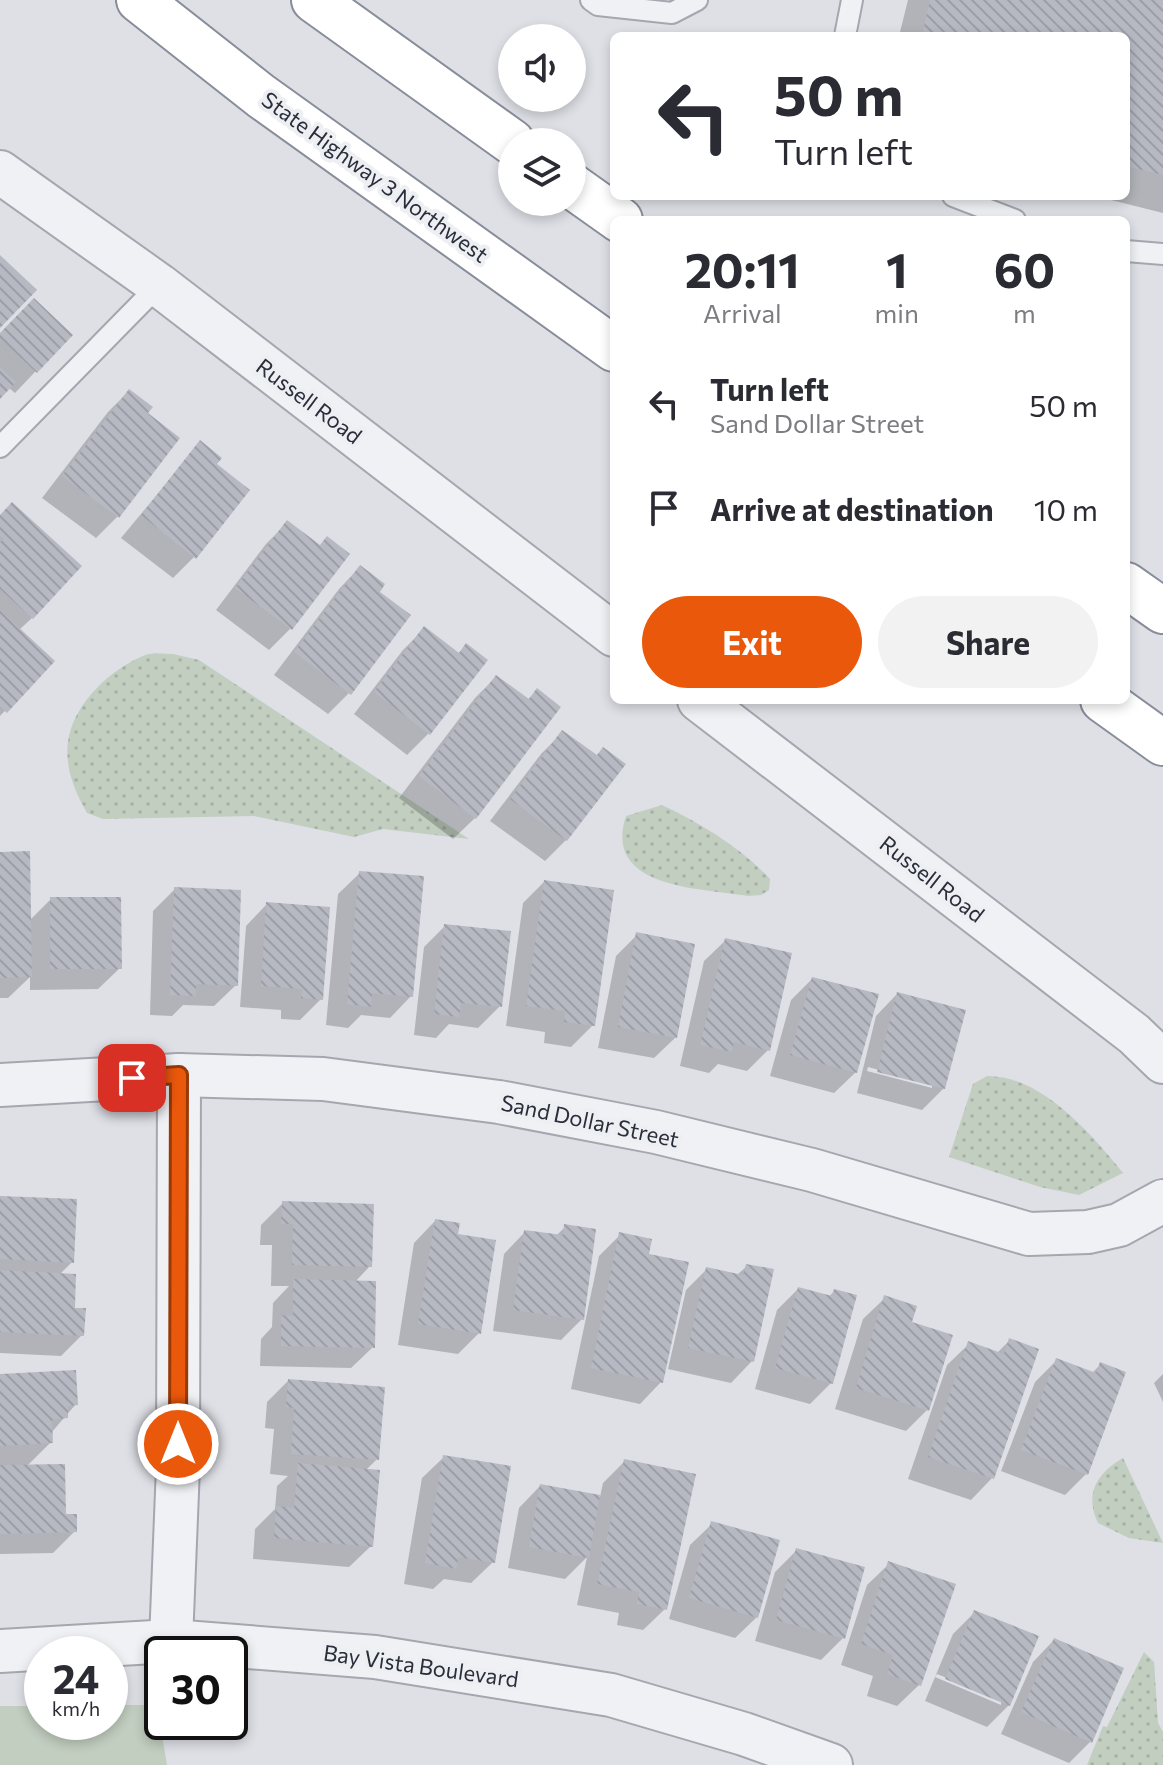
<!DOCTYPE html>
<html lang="en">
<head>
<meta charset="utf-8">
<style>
  :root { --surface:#fff; --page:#f2f2f3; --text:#2b2b33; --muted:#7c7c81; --accent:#ea580c }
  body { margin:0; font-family:Commissioner,sans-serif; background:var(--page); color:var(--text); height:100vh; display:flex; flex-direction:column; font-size:30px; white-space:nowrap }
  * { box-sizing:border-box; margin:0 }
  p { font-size:26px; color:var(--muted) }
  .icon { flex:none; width:44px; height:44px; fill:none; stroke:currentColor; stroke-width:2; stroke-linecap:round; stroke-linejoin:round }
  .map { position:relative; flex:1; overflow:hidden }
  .panel { position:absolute; left:610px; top:216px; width:520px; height:488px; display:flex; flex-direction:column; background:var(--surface); border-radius:12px; box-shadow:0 4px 12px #0003 }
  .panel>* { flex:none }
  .hud { position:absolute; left:610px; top:32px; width:520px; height:168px; border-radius:12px; box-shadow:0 4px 12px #0003; background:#fff; color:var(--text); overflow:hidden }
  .buttons { position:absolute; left:498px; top:24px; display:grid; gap:16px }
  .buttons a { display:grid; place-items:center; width:88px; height:88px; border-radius:50%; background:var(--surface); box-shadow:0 4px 12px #0003; font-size:40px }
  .speed { position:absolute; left:24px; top:1636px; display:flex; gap:16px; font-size:40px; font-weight:700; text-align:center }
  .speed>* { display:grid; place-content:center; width:104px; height:104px; border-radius:50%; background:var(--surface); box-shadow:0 4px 12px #0003; line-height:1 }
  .speed small { font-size:20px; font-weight:400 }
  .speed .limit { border:4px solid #111; border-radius:12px; background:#fff; color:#111 }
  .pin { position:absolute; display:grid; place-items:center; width:68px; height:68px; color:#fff; margin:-34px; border-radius:16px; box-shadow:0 4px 12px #0006 }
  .me { position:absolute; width:88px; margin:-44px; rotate:0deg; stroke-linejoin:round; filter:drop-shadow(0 0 6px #0008) }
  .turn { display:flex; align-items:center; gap:28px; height:168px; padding:0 32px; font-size:36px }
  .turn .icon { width:104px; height:104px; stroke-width:2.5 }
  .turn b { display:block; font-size:56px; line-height:68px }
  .eta { display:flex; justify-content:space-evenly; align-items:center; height:136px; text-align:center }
  .eta b { font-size:48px; font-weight:700; line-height:56px }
  .primary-button { display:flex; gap:16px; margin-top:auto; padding:16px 32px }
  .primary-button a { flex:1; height:92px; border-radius:48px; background:var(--accent); color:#fff; font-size:32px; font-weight:700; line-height:92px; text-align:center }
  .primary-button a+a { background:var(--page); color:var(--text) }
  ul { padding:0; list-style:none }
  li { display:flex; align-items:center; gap:24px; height:104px; padding:0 32px }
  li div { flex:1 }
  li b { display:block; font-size:30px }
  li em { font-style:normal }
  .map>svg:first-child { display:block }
  .grass { fill:url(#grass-dots) }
  .park { fill:#c2cec0 }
  .shadow { fill:#0003; fill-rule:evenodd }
  .building { fill:url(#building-back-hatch) }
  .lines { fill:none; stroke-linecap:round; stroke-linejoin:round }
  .service-casing { stroke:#a4a7af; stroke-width:24 }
  .minor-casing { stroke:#a4a7af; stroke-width:46 }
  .motorway-casing { stroke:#878d9a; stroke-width:48 }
  .service { stroke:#f0f1f4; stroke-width:20 }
  .minor { stroke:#f0f1f4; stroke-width:42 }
  .motorway { stroke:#fff; stroke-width:44 }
  .route-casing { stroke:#983908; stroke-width:20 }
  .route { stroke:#ea580c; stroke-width:14 }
  .labels { text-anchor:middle; stroke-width:8; stroke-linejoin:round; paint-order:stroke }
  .street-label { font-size:22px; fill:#292e3a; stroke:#edeff3 }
</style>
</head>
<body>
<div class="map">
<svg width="1163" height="1765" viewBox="0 0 1163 1765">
  <defs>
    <pattern id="grass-dots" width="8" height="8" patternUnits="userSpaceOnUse" patternTransform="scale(2)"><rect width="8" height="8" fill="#c2cec0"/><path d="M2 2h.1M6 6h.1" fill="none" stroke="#a7b1a6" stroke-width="1.8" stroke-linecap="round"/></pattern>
    <pattern id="building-back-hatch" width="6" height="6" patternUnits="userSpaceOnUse" patternTransform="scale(2)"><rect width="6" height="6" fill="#b6b9c2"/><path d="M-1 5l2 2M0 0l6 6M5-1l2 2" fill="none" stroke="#9c9fa7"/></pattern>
  </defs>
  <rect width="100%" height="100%" fill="#dee0e6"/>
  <!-- grass -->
  <g class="grass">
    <path d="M 173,654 L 199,660 L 469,839 L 383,829 L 354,837 L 254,816 L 103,819 L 87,813 C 74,790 63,764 69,736 C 77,701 110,670 143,656 C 151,652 164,654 173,654 Z"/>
    <path d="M 662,805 C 702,824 740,847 770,879 L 769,890 L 761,895 L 748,896 C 701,888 602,889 626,816 Z"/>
    <path d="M 987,1076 C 1042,1076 1090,1133 1123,1173 L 1079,1195 L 1040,1187 L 949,1157 L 973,1084 Z"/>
    <path d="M 1123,1458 L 1163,1543 L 1129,1538 L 1098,1523 C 1084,1494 1097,1473 1123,1458 Z"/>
    <path d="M 1144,1652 L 1154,1662 L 1158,1723 L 1163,1732 L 1163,1765 L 1087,1765 L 1103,1726 L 1107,1727 Z"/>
  </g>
  <!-- park -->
  <path class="park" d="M 110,1705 L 157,1705 L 167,1765 L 0,1765 L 0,1706 L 42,1706 L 42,1722 L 110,1722 Z"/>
  <!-- shadow -->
  <g class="shadow">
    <path d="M 908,0 L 1163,0 L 1163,213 L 1095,196 L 1126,196 L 1126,36 L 899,36 Z"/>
    <path d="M 0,335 L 70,335 L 15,393 L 8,387 L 0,396 Z"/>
    <path d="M 129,391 L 146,414 L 177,438 L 117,517 L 96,538 L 42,498 L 108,412 Z"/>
    <path d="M 200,443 L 214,464 L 194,557 L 173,578 L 121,538 Z"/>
    <path d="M 0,517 L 32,618 L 19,630 L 52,661 L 0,716 Z"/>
    <path d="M 287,523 L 319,547 L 347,554 L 290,629 L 269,650 L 216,610 L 266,544 Z"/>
    <path d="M 360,567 L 377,592 L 349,693 L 328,714 L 274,675 L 339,589 Z"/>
    <path d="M 424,629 L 457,655 L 466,646 L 428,734 L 407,755 L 354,714 L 403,650 Z"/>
    <path d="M 496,677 L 527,700 L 537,691 L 475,818 L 453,839 L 399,798 L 475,698 Z"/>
    <path d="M 562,733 L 596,757 L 566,840 L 545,861 L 490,821 L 541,754 Z"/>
    <path d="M 0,854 L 29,921 L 51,899 L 120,968 L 98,989 L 30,990 L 30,977 L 8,998 L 0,998 Z"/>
    <path d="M 360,873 L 411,996 L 390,1018 L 361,1015 L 348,1028 L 326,1025 L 338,894 Z"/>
    <path d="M 544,882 L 593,1025 L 571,1047 L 544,1043 L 545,1032 L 506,1026 L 523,903 Z"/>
    <path d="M 175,889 L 236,985 L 214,1006 L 183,1005 L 172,1016 L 150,1015 L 153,911 Z"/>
    <path d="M 267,904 L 321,999 L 300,1020 L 281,1019 L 281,1010 L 240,1007 L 246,926 Z"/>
    <path d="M 445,926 L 500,1006 L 478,1028 L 449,1024 L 436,1038 L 414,1035 L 424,947 Z"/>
    <path d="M 637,935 L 676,1037 L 654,1058 L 598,1048 L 616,956 Z"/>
    <path d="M 726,940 L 768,1050 L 747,1071 L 718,1064 L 709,1073 L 680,1066 L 704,961 Z"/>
    <path d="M 812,979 L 856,1072 L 834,1093 L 770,1076 L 791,1000 Z"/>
    <path d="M 897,994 L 944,1088 L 922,1110 L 857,1093 L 876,1016 ZM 868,1067 L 932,1084 L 932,1088 L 867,1071 Z"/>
    <path d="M 0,1198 L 72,1262 L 59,1275 L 82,1335 L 61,1356 L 0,1353 Z"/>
    <path d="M 283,1203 L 370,1266 L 354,1283 L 373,1347 L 351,1368 L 260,1366 L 261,1339 L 272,1327 L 273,1303 L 289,1286 L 271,1286 L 272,1245 L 260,1245 L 261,1225 Z"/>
    <path d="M 435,1221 L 456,1236 L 479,1333 L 458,1354 L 398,1345 L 414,1243 Z"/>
    <path d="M 565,1227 L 582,1319 L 561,1340 L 493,1331 L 504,1254 L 525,1232 L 556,1236 Z"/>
    <path d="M 620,1235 L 646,1255 L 661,1382 L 640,1404 L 571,1389 L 599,1256 Z"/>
    <path d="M 747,1266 L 752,1361 L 731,1383 L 668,1369 L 686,1290 L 707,1269 L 737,1275 Z"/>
    <path d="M 798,1289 L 829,1297 L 834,1291 L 831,1383 L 810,1404 L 755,1389 L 777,1310 Z"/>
    <path d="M 885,1298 L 910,1323 L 927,1410 L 906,1431 L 835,1409 L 863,1319 Z"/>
    <path d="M 1010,1340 L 992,1478 L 971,1500 L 908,1479 L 947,1365 L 969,1344 L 997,1353 Z"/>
    <path d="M 1057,1360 L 1092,1373 L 1100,1365 L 1086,1474 L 1065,1495 L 1001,1471 L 1035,1382 Z"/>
    <path d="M 1163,1374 L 1163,1402 L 1154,1383 Z"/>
    <path d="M 0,1376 L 76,1404 L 51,1433 L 51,1442 L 27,1466 L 75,1531 L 53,1553 L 0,1554 Z"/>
    <path d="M 288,1381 L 377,1459 L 365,1471 L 371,1546 L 349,1567 L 253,1559 L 255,1529 L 275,1509 L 277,1486 L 288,1476 L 270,1474 L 274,1429 L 265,1428 L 267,1402 Z"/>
    <path d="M 444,1457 L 493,1562 L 471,1583 L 444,1579 L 433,1589 L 404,1584 L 422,1478 Z"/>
    <path d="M 625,1461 L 665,1609 L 643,1630 L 617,1625 L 619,1613 L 577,1605 L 587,1557 L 565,1579 L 508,1568 L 519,1508 L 540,1486 L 600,1497 L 603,1483 Z"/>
    <path d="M 712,1524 L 757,1617 L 735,1638 L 669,1619 L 690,1545 Z"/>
    <path d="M 797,1550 L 843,1638 L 821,1660 L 755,1641 L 775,1572 Z"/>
    <path d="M 889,1564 L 919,1685 L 897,1706 L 867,1696 L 873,1676 L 841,1665 L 867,1585 Z"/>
    <path d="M 974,1613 L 1009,1705 L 987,1727 L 925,1701 L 953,1634 ZM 937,1674 L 1001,1700 L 1001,1705 L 935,1677 Z"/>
    <path d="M 1054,1640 L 1090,1742 L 1069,1763 L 1001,1734 L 1033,1662 Z"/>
  </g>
  <!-- building -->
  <g class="building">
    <path d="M 930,0 L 1163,0 L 1163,175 L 1126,166 L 1126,36 L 922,36 Z"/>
    <path d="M 0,255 L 37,290 L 0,328 Z"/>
    <path d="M 34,298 L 73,335 L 37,373 L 0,338 L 0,333 Z"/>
    <path d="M 0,367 L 16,382 L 0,399 Z"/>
    <path d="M 129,389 L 153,407 L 148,413 L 180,438 L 119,518 L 62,476 Z"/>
    <path d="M 200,440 L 222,458 L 217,464 L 250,490 L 196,559 L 141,515 Z"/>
    <path d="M 12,502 L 82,566 L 33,619 L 0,589 L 0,542 L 4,539 L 0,536 L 0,515 Z"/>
    <path d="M 287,520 L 320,545 L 327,536 L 350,554 L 292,630 L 235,588 Z"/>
    <path d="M 360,565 L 385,584 L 380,592 L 411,615 L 351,695 L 294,652 Z"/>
    <path d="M 0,610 L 55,661 L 7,713 L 0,707 Z"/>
    <path d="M 424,626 L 459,653 L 466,643 L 488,660 L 430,735 L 374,692 Z"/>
    <path d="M 496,675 L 529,699 L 537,688 L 561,707 L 476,819 L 419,776 Z"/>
    <path d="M 562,730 L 597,755 L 603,747 L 626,764 L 567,841 L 510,799 Z"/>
    <path d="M 30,851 L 32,977 L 0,978 L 0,852 Z"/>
    <path d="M 359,871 L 424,876 L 413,997 L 372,993 L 371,1007 L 347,1004 Z"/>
    <path d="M 544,880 L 614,890 L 595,1026 L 564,1022 L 565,1011 L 526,1006 Z"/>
    <path d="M 174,887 L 241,890 L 238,986 L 196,984 L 196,996 L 170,995 Z"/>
    <path d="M 50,897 L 121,897 L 122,969 L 50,969 Z"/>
    <path d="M 266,902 L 330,907 L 323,1000 L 301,998 L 302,989 L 261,986 Z"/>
    <path d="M 444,924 L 511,931 L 502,1007 L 461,1003 L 459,1017 L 434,1014 Z"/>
    <path d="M 636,932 L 695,944 L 677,1038 L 618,1027 Z"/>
    <path d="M 725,938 L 792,953 L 770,1051 L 734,1042 L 732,1052 L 700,1045 Z"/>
    <path d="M 812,977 L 879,994 L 857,1073 L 790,1055 Z"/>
    <path d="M 897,992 L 966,1010 L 945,1089 L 877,1072 Z"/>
    <path d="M 0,1196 L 77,1199 L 74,1263 L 0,1259 Z"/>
    <path d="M 282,1201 L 374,1204 L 372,1267 L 292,1265 L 293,1224 L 281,1224 Z"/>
    <path d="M 435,1219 L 460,1223 L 458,1234 L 496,1240 L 481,1334 L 418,1324 Z"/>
    <path d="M 564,1224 L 596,1229 L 584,1320 L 513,1310 L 524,1230 L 563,1235 Z"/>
    <path d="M 619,1232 L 652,1239 L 649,1254 L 689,1262 L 663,1383 L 591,1368 Z"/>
    <path d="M 746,1264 L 774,1269 L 754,1362 L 688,1348 L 706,1267 L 743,1275 Z"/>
    <path d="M 0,1270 L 76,1274 L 75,1308 L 86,1308 L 84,1336 L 0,1332 Z"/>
    <path d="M 293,1279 L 376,1281 L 375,1348 L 281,1346 L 281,1315 L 293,1316 Z"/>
    <path d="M 798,1287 L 832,1296 L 834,1289 L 857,1295 L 833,1384 L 775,1368 Z"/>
    <path d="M 884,1295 L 917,1306 L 912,1322 L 953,1335 L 929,1411 L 856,1388 Z"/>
    <path d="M 1009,1338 L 1039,1349 L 994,1479 L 928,1457 L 968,1341 L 1004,1354 Z"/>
    <path d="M 1056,1358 L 1096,1373 L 1100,1362 L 1126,1372 L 1088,1475 L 1021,1450 Z"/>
    <path d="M 76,1370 L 78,1405 L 68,1406 L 68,1418 L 52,1420 L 53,1443 L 0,1446 L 0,1374 Z"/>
    <path d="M 288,1379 L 385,1387 L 379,1460 L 291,1454 L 294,1408 L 286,1407 Z"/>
    <path d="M 443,1455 L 511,1466 L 495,1563 L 458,1557 L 457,1569 L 425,1563 Z"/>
    <path d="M 624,1459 L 696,1474 L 667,1610 L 637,1604 L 639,1592 L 597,1584 Z"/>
    <path d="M 298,1463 L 380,1470 L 373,1547 L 274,1538 L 276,1506 L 294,1508 Z"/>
    <path d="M 65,1464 L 66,1514 L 77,1514 L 77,1532 L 0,1534 L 0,1465 Z"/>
    <path d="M 540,1484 L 600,1495 L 589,1558 L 529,1547 Z"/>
    <path d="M 711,1521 L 780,1540 L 758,1618 L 689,1598 Z"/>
    <path d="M 796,1548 L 865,1567 L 845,1639 L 776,1620 Z"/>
    <path d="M 888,1561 L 956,1584 L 921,1686 L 887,1674 L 893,1655 L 861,1644 Z"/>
    <path d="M 974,1610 L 1039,1636 L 1010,1706 L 945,1679 Z"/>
    <path d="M 1054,1638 L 1124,1668 L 1092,1743 L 1021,1712 Z"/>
  </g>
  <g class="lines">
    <defs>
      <g id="service">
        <path d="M 591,0 L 598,5 L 672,13 L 697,0"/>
        <path d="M 845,36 L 852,0"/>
        <path d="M 953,196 L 1015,220"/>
        <path d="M 1126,251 L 1163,254"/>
        <path d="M 0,447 L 159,285"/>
      </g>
      <g id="minor">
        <path d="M 0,172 L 159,285 L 614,635"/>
        <path d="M 699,700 L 1134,1034 L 1163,1062"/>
        <path d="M 0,1085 L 179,1075 L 323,1079 L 499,1102 L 656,1132 L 812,1170 L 1029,1234 L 1088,1232 L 1119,1225 L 1163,1201"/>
        <path d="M 171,1641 L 178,1467 L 179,1075"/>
        <path d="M 0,1651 L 171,1641 L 375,1657 L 611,1695 L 744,1734 L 831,1765"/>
      </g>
      <g id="motorway">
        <path d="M 139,0 L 261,96 L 614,349"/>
        <path d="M 314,0 L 512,142"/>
        <path d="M 572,186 L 620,220"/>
        <path d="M 1126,585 L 1163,611"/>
        <path d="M 1103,700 L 1163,743"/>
      </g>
    </defs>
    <!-- service casing -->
    <use href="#service" class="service-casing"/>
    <!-- minor casing -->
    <use href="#minor" class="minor-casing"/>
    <!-- motorway casing -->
    <use href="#motorway" class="motorway-casing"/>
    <!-- service -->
    <use href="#service" class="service"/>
    <!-- minor -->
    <use href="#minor" class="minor"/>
    <!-- motorway -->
    <use href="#motorway" class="motorway"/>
  </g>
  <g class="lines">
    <defs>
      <path id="route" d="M 132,1078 L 179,1075 L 178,1444"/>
    </defs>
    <!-- route casing -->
    <use href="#route" class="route-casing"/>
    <!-- route -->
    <use href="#route" class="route"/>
  </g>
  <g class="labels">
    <!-- street labels -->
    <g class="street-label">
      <text transform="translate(375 177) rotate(36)" y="8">State Highway 3 Northwest</text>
      <text transform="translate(309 401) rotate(37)" y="8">Russell Road</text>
      <text transform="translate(932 879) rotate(38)" y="8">Russell Road</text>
      <text transform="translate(590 1121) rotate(12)" y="8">Sand Dollar Street</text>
      <text transform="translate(421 1666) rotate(8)" y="8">Bay Vista Boulevard</text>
    </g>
  </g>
</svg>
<div class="buttons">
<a><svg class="icon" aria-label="sound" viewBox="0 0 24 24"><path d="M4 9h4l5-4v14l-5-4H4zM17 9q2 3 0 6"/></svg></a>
<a><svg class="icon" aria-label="layers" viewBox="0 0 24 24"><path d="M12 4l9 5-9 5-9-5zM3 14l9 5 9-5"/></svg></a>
</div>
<div class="speed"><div>24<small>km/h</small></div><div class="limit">30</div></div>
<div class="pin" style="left:132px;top:1078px;background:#d93025"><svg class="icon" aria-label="arrive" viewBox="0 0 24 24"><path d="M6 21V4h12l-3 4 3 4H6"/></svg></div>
<svg class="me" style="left:178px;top:1444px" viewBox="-20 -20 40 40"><circle r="17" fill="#ea580c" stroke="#fff" stroke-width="3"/><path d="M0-11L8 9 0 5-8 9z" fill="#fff"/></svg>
<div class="hud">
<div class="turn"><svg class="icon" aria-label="left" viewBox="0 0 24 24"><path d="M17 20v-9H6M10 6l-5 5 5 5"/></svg><div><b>50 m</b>Turn left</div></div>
</div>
<section class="panel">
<div class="eta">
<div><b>20:11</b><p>Arrival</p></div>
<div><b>1</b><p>min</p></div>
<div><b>60</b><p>m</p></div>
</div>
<ul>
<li><svg class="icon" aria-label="left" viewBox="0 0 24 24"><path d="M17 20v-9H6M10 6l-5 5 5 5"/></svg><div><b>Turn left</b><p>Sand Dollar Street</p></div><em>50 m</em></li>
<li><svg class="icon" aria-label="arrive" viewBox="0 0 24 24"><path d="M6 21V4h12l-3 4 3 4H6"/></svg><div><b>Arrive at destination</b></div><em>10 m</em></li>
</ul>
<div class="primary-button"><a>Exit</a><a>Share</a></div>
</section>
</div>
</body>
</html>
